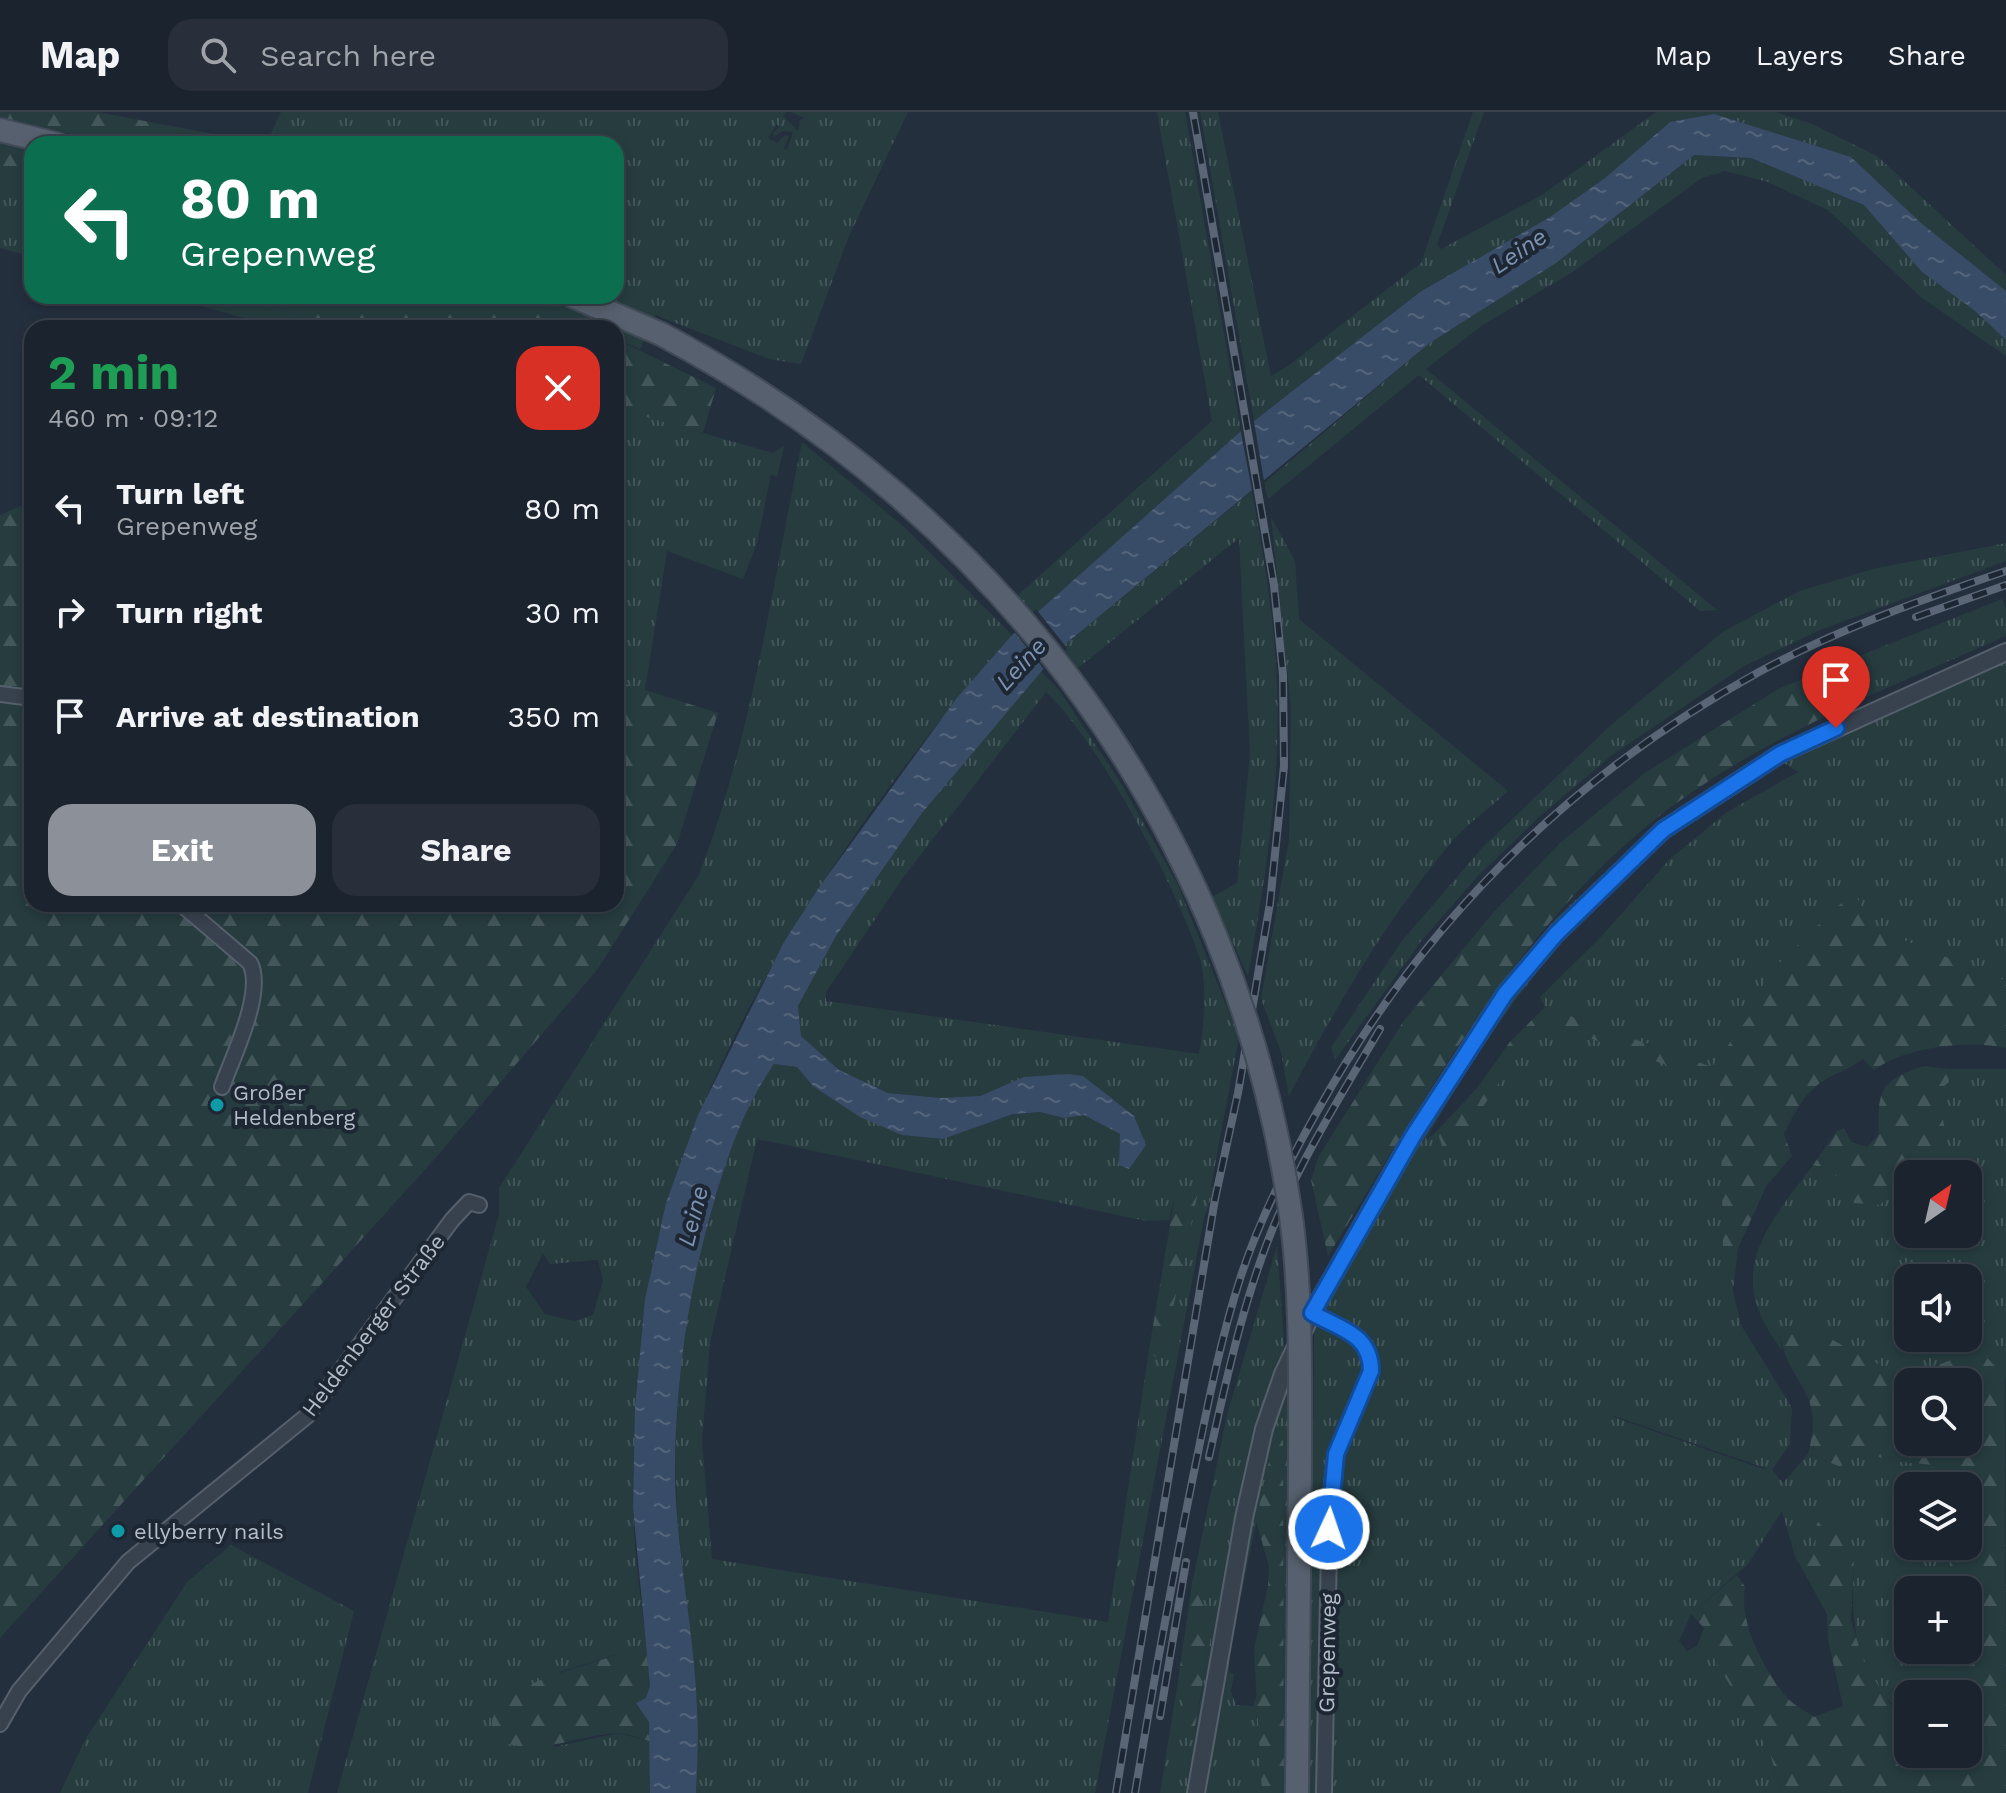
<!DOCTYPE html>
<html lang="en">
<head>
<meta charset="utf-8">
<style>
  :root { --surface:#1b232e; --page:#282f3a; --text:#f1f3f6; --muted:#a0a4aa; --line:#39404a; --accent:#8c9099 }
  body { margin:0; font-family:"Work Sans",sans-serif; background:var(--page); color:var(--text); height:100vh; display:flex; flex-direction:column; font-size:30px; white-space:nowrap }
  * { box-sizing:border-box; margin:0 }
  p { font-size:26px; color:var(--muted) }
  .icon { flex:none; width:44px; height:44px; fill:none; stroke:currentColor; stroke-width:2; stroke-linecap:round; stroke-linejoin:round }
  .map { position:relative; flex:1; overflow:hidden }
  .side { position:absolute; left:24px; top:208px; width:600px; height:592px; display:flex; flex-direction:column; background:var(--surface); border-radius:24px; box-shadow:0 4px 12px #0003,0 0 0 2px var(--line) }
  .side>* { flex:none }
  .guide { position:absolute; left:24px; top:24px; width:600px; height:168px; border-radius:24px; box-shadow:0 4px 12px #0003,0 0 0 2px var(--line); background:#0b6e4f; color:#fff; overflow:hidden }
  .needle { width:52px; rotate:34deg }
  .buttons { position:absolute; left:1894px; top:1048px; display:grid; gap:16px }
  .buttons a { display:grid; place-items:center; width:88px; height:88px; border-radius:16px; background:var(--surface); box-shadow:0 4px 12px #0003,0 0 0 2px var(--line); font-size:40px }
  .pin { position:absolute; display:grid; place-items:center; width:68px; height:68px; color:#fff; margin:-82px -34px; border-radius:50% 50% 50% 0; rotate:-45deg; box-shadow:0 0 8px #0007 }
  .pin .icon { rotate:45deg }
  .me { position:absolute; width:88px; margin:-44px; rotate:3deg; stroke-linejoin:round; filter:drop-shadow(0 0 6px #0008) }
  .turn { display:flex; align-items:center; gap:28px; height:168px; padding:0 24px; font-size:36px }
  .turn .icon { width:104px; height:104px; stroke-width:2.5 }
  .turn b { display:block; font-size:56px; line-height:68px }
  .round { display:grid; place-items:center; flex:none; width:84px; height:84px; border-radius:24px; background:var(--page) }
  .summary { display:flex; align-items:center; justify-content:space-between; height:136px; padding:0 24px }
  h1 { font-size:48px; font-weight:700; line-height:60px; color:#1e9e55 }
  .button { display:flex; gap:16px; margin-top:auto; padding:16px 24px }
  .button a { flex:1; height:92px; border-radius:24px; background:var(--accent); color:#fff; font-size:32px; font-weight:700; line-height:92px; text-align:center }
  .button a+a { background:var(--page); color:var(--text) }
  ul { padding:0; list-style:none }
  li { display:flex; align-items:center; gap:24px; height:104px; padding:0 24px }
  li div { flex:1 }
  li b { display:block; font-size:30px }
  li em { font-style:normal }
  header { display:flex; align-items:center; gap:48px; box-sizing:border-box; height:112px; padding:0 40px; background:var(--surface); border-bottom:2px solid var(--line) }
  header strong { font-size:38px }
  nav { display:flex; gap:44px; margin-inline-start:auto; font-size:28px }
  .search { width:560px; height:72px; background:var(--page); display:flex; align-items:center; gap:20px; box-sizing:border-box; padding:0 28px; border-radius:24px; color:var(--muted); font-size:30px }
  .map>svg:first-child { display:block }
  .grass { fill:url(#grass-tufts); fill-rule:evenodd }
  .forest { fill:url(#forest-firs); fill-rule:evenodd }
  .water { fill:url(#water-ripples) }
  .pier { fill:#242f3e }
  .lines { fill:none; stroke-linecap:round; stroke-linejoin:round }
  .minor-casing { stroke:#565f6c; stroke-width:18 }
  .tertiary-casing { stroke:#565f6c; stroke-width:20 }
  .primary-casing { stroke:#414a57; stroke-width:26 }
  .minor { stroke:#38414e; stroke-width:14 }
  .tertiary { stroke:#38414e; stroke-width:16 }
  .primary { stroke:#56606e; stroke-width:22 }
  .rail-casing { stroke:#5a6575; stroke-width:8 }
  .rail { stroke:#1d2633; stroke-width:5; stroke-dasharray:15; stroke-linecap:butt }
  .primary-bridge-casing { stroke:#414a57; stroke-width:26; stroke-linecap:butt }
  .primary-bridge { stroke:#56606e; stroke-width:22 }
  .route-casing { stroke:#114b97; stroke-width:20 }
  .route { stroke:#1a73e8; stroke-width:14 }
  .culture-dot { fill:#0f9aa8; stroke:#1d2633; stroke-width:3 }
  .labels { text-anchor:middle; stroke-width:8; stroke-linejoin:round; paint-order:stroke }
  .poi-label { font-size:22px; fill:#b4bcc9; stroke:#1d2633; text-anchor:start }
  .street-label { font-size:22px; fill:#b4bcc9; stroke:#1d2633 }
  .water-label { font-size:24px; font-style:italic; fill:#7c92b1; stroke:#1d2633 }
</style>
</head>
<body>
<header>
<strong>Map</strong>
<div class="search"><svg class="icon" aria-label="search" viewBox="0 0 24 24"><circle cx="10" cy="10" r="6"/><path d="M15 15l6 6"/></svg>Search here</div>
<nav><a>Map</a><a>Layers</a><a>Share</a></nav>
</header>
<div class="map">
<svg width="2006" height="1681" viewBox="0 0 2006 1681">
  <defs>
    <pattern id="grass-tufts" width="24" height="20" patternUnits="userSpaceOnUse" patternTransform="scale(2)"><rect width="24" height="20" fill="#263c3f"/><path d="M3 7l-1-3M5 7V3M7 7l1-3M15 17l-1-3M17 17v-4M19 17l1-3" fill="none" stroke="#435659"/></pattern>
    <pattern id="forest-firs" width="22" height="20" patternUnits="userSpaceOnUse" patternTransform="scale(2)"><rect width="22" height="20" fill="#263c3f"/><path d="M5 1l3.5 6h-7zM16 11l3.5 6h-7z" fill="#435659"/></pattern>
    <pattern id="water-ripples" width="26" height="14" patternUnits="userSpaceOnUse" patternTransform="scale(2)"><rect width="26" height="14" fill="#394c67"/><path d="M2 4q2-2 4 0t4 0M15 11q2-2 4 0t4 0" fill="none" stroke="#53647b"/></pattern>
  </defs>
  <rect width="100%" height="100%" fill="#242f3e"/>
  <!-- grass -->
  <g class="grass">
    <path d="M 281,0 L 786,0 L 783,4 L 798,19 L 800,8 L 805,6 L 790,0 L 908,0 L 849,124 L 801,252 L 769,247 L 655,203 L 640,237 L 616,227 L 616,216 L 592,216 L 509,184 L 616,184 L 616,32 L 266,32 ZM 777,12 L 779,15 L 773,21 L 774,25 L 783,19 L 793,20 L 787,38 L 784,36 L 789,24 L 785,23 L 777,31 L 768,26 Z"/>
    <path d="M 1157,0 L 1185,0 L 1241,319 L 1035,503 L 1017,484 L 1212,309 Z"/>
    <path d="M 1200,0 L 1218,0 L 1271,264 L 1288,254 L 1421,151 L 1473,0 L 1484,0 L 1437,133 L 1441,137 L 1542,83 L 1656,0 L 1775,0 L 1812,12 L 1877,44 L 2006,163 L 2006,179 L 1921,111 L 1851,45 L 1714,2 L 1670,10 L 1605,66 L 1550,105 L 1420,180 L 1254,309 Z"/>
    <path d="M 0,6 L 112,32 L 32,32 L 32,41 L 0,33 Z"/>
    <path d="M 1694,43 L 1751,46 L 1864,93 L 2006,228 L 2006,244 L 1922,186 L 1828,98 L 1768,70 L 1725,59 L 1702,66 L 1571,161 L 1481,214 L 1426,257 L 1717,498 L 1700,499 L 1419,263 L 1268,387 L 1264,371 L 1431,230 L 1556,151 Z"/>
    <path d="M 0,58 L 32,68 L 32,145 L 0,136 Z"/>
    <path d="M 167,184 L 238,184 L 346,216 L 279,216 Z"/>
    <path d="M 616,296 L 773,341 L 784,334 L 777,365 L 771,362 L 757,431 L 743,467 L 667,439 L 645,578 L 616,569 Z"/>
    <path d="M 802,330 L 904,415 L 1012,523 C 856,700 684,949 646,1186 C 641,1213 642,1242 640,1270 C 638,1312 632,1355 633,1397 C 634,1444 642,1493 647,1541 L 630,1546 L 620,1541 L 560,1560 L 554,1635 L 618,1621 L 652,1630 L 650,1681 L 337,1681 L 499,1102 L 499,1076 L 699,763 C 752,625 772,474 802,330 ZM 543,1141 L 550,1152 L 598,1148 L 603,1169 L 593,1203 L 574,1209 L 545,1202 L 526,1175 Z"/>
    <path d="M 1252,379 C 1262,437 1273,496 1276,555 C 1283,658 1266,763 1248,864 L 1212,785 L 1237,771 L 1250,643 L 1239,426 L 1078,556 L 1062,535 Z"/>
    <path d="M 1271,405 L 1295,449 L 1299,507 L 1508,679 C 1489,697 1465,713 1449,733 C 1385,810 1335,896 1289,984 L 1281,940 L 1261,887 L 1289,727 L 1291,597 Z"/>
    <path d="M 2006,431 L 2006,449 L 1820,518 L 1744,554 L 1612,643 L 1539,705 L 1478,764 L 1422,828 L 1335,948 L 1331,935 L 1401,830 L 1482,736 L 1610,614 L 1724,519 L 1800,479 L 1873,457 Z"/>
    <path d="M 2002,487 L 2006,497 L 2006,524 L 1873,582 L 1864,542 Z"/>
    <path d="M 2006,529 L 2006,869 L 1871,815 L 1769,861 L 1758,894 L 1712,955 L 1545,895 L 1540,885 L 1599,827 L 1670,747 L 1727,700 L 1798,660 L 1784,651 C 1746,676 1703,699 1667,728 C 1567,808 1487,918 1425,1029 L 1437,1019 L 1442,1034 L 1456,1034 L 1535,917 L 1555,914 L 1721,972 L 1723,1138 L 1738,1136 L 1733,1179 L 1741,1213 L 1792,1296 L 1790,1332 L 1772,1358 L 1783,1371 L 1808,1342 L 1840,1355 L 1853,1335 L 1887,1348 L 1942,1354 L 1939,1374 L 1908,1374 L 1908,1434 L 1946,1434 L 1950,1442 L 1949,1478 L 1908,1478 L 1908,1538 L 1952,1538 L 1977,1580 L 1990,1644 L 1968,1640 L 1968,1582 L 1908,1582 L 1908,1605 C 1852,1565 1851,1509 1854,1446 L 1818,1437 L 1795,1444 L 1782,1399 L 1748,1452 L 1691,1502 L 1679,1529 L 1687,1539 L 1697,1534 L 1708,1536 L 1770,1641 L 1781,1681 L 1284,1681 L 1283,1324 L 1273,1331 L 1229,1540 L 1229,1560 L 1234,1562 L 1231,1579 L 1236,1593 L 1253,1594 L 1258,1581 L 1262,1681 L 1160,1681 L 1177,1575 L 1195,1619 L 1213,1511 L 1192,1472 L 1227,1303 L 1277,1134 L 1288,1282 L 1287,1318 L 1314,1306 L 1314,1178 L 1484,894 L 1555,807 L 1663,706 L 1779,633 ZM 1613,1305 L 1614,1304 L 1768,1357 L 1763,1357 Z"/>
    <path d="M 1041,559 L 1059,578 L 1122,673 L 1177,771 L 1239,925 L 1211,1074 L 1214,1077 L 1204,1106 L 1095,1681 L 696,1681 L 697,1596 L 678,1413 L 675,1347 L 680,1252 L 694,1158 L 726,1051 L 749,988 L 774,952 L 797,955 L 813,974 L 902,1023 L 943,1027 L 1013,1002 L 1040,1000 L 1064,1006 L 1084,1003 L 1120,1022 L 1119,1052 L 1136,1015 L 1134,1004 L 1024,965 L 980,984 L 940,986 L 888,981 L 839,958 L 801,924 L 798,894 L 836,824 L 922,701 ZM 1046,580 C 1098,628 1177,776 1199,844 C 1208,872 1204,914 1199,942 L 826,889 L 826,880 L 902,767 ZM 757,1027 L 1146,1109 L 1169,1108 L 1175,1083 L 1157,1247 L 1149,1238 L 1108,1510 L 712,1447 L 702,1328 L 710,1231 Z"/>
    <path d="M 1948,957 L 2006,957 L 2006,1269 L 2005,1265 L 1944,1250 L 1904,1266 L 1827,1225 L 1780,1223 L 1782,1238 C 1723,1162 1764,1118 1813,1053 L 1836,1062 L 1854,1080 L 1939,1004 L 1936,981 L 1949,970 ZM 1908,1062 L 1968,1062 L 1968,1122 L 1908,1122 ZM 1908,1166 L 1968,1166 L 1968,1226 L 1908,1226 Z"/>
    <path d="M 231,1433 L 354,1499 L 308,1681 L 60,1681 L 85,1628 L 187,1470 Z"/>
  </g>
  <!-- forest -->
  <g class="forest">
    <path d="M 0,0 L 97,0 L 266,32 L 112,32 L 0,5 Z"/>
    <path d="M 0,33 L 32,41 L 32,68 L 0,58 Z"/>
    <path d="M 238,184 L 509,184 L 592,216 L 346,216 Z"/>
    <path d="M 616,227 L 716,276 L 703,321 L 616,296 Z"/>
    <path d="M 32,389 L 32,792 L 616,792 L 616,569 L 718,601 L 677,732 L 597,858 L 430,1052 L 0,1526 L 0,403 Z"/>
    <path d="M 1864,542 L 1873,582 C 1801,615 1731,650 1667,698 C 1517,812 1426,987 1328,1144 L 1311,1068 L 1319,1044 L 1403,910 L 1492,802 L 1560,731 L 1645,661 L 1778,577 Z"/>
    <path d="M 1854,779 L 1871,815 L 2006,869 L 2006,936 C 1970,927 1904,935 1874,958 L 1863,947 C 1848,958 1835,961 1823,969 C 1804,981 1793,1003 1784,1022 L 1792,1044 L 1767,1073 L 1738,1136 L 1723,1139 L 1720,972 L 1555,914 L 1535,917 L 1456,1035 L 1442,1034 L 1437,1019 L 1478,975 L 1509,931 L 1545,895 L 1712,955 L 1757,894 L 1769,861 Z"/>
    <path d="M 1924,954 L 1948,957 L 1949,970 L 1936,981 L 1946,1020 L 1880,1093 L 1854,1091 C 1853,1069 1832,1060 1813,1053 L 1837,1019 L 1844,1016 L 1851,1030 L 1867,1035 L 1879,1022 C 1877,978 1881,968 1924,954 Z"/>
    <path d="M 1188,1073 L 1198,1080 L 1163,1243 L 1157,1247 L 1149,1238 L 1175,1083 Z"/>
    <path d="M 1780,1222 L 1827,1225 L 1904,1266 L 1979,1237 L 2005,1265 L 2006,1681 L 1781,1681 L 1770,1641 L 1708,1536 L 1697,1534 L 1704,1516 L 1691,1502 L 1737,1463 L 1745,1475 C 1739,1511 1762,1553 1783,1581 C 1790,1591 1804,1598 1814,1605 L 1843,1594 L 1828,1528 L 1827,1502 L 1795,1444 L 1815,1437 L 1817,1411 L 1841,1400 L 1854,1446 L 1851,1508 L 1864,1551 L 1890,1592 L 1908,1605 L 1908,1642 L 1968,1640 L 1990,1643 L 1977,1580 L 1952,1538 L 1968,1538 L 1968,1478 L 1949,1478 L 1950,1442 L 1946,1434 L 1968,1434 L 1968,1374 L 1939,1374 L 1941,1354 L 1887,1348 L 1853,1335 L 1841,1355 L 1808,1342 C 1826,1274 1788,1276 1780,1222 ZM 1908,1270 L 1968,1270 L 1968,1330 L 1908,1330 Z"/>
    <path d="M 1283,1324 L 1284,1681 L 1262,1681 L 1254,1538 L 1268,1473 L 1269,1454 L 1256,1409 L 1273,1331 Z"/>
    <path d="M 1192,1472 L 1213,1511 L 1194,1621 L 1177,1575 Z"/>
    <path d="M 620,1541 L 630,1546 L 647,1541 L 650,1574 L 646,1586 L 636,1591 L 649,1610 L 652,1630 C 641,1627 627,1621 616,1621 C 574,1624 536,1646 494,1627 C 473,1574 587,1556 620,1541 Z"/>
  </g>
  <!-- water -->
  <path class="water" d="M 1714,2 L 1851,45 L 1921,111 L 2006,179 L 2006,228 L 1974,198 L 1922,160 L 1864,93 L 1751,46 L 1694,43 L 1556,151 L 1431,230 L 1062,535 L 922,701 L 836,824 L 798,894 L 801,924 L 839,958 L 888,981 L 940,986 L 980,984 L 1024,965 L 1068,962 L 1083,964 L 1134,1004 L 1146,1033 L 1129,1057 L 1119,1053 L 1120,1022 L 1084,1003 L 1064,1006 L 1040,1000 L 1013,1002 L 943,1027 L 902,1023 L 860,1005 L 813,974 L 797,955 L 774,952 C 743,997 730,1038 714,1090 C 689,1175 677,1259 675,1348 C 674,1431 694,1513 697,1596 C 699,1624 697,1653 696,1681 L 650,1681 L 649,1610 L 636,1591 L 646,1586 L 650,1574 L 633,1396 L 635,1296 L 645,1187 L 666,1091 L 698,1003 L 784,830 L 818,777 L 956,587 L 1012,523 L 1241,319 L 1420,180 L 1550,105 L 1605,66 L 1670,10 Z"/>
  <!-- pier -->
  <g class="pier">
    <path d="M 1253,304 L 1265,375 L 1253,384 L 1240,315 Z"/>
    <path d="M 1036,497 L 1067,536 L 1046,560 L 1013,518 Z"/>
  </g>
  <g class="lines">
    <defs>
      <g id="minor">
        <path d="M 0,582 L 32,586"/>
        <path d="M 181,792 L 250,851 C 265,880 233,944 222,975"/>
        <path d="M 1312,1201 C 1340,1217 1371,1222 1371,1259 L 1336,1342 L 1330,1388 L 1324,1681"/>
        <path d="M 0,1612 L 19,1579 L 128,1450 L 308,1303 L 452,1108 L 469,1090 L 479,1093"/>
      </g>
      <path id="tertiary" d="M 1196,1681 L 1244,1406 L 1264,1317 L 1283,1262 L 1312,1201 L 1413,1024 L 1505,882 L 1556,822 L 1663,718 L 1780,642 L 2006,540"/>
      <g id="primary">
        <path d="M 0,18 L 57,32"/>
        <path d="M 572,184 L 661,222"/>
        <path d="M 1297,1681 L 1300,1352"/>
      </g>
    </defs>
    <!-- minor casing -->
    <use href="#minor" class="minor-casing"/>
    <!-- tertiary casing -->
    <use href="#tertiary" class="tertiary-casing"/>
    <!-- primary casing -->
    <use href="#primary" class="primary-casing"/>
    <!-- minor -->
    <use href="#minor" class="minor"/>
    <!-- tertiary -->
    <use href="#tertiary" class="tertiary"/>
    <!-- primary -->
    <use href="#primary" class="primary"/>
    <defs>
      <g id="rail">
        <path d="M 1916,505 L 2006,473"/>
        <path d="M 1209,1345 C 1227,1264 1245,1180 1278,1104 C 1306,1039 1344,978 1380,917"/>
        <path d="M 1160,1604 L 1186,1450"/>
        <path d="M 1116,1681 L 1215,1087 L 1238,981 L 1270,791 L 1284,654 L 1283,563 L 1274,473 L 1193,0"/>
        <path d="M 1135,1681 C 1153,1572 1173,1464 1195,1355 C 1208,1292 1220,1229 1240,1167 C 1259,1108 1288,1051 1318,998 C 1423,810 1570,664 1759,560 C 1836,518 1923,487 2006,459"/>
      </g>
    </defs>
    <!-- rail casing -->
    <use href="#rail" class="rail-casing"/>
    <!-- rail -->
    <use href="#rail" class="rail"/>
    <defs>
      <path id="primary-bridge" d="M 661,222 C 1005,405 1235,716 1291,1104 C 1302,1186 1300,1269 1300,1352"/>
    </defs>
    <!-- primary-bridge casing -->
    <use href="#primary-bridge" class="primary-bridge-casing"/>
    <!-- primary-bridge -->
    <use href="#primary-bridge" class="primary-bridge"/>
  </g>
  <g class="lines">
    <defs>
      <path id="route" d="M 1329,1417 L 1336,1342 L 1371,1259 C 1371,1222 1340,1217 1312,1201 L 1413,1024 L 1456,958 L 1505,882 L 1556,822 L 1663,718 L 1780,642 L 1836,616"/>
    </defs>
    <!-- route casing -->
    <use href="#route" class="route-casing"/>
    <!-- route -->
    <use href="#route" class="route"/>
  </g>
  <!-- markers -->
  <g class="culture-dot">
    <circle cx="217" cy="993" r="8"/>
    <circle cx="118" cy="1419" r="8"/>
  </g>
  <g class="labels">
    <!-- poi labels -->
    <g class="poi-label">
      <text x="233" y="988">Großer<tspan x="233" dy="25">Heldenberg</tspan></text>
      <text x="134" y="1427">ellyberry nails</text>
    </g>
    <!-- street labels -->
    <g class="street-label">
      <text transform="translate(373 1213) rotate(-53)" y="8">Heldenberger Straße</text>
      <text transform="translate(1327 1541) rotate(-89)" y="8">Grepenweg</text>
    </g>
    <!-- water labels -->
    <g class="water-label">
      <text transform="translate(1519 139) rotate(-34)" y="8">Leine</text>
      <text transform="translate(1021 552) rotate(-47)" y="8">Leine</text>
      <text transform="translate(693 1104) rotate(-76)" y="8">Leine</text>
    </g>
  </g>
</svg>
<div class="buttons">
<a><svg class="needle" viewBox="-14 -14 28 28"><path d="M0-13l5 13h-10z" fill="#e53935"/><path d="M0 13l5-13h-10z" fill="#a0a4aa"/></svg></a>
<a><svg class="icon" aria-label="sound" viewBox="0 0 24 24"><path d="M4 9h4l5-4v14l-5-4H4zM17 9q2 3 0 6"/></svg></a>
<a><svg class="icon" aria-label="search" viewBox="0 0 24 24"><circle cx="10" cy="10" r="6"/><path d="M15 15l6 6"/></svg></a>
<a><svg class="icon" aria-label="layers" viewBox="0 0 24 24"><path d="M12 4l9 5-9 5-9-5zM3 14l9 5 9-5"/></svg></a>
<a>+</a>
<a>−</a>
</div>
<div class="pin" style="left:1836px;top:616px;background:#d93025"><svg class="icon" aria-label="arrive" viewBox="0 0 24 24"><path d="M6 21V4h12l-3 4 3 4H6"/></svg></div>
<svg class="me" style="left:1329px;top:1417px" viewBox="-20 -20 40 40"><circle r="17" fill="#1a73e8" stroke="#fff" stroke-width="3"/><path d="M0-11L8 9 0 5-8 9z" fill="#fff"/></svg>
<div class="guide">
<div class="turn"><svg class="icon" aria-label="left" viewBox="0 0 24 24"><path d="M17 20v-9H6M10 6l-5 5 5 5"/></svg><div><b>80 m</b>Grepenweg</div></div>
</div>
<section class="side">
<div class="summary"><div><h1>2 min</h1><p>460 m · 09:12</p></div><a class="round" style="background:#d93025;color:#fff"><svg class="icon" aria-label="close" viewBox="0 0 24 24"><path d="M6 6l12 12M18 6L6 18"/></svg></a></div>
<ul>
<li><svg class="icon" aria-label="left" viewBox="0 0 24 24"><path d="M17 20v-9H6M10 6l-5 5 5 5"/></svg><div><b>Turn left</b><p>Grepenweg</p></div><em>80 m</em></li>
<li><svg class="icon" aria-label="right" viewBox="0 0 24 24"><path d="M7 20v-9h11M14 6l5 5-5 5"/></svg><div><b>Turn right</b></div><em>30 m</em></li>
<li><svg class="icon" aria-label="arrive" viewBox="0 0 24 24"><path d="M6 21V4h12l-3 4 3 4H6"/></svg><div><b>Arrive at destination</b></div><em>350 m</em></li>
</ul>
<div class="button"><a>Exit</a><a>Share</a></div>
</section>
</div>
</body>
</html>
